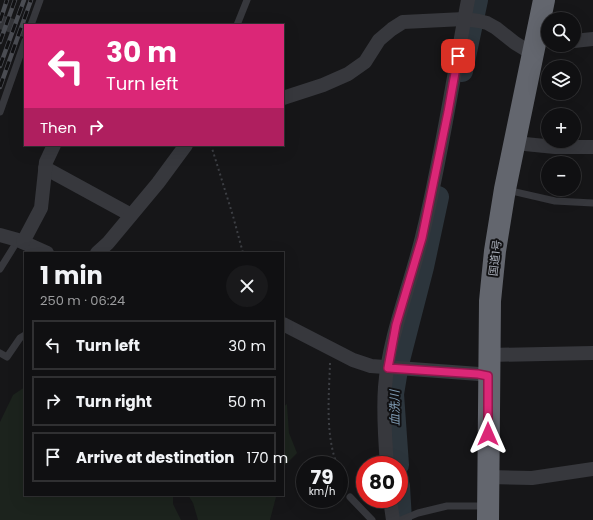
<!DOCTYPE html>
<html lang="en">
<head>
<meta charset="utf-8">
<style>
  :root { --surface:#101012; --page:#19191b; --text:#f1f3f6; --muted:#9c9d9f; --line:#303032 }
  body { margin:0; font-family:Poppins,"Noto Sans JP",sans-serif; background:var(--page); color:var(--text); height:100vh; display:flex; flex-direction:column; font-size:15px; white-space:nowrap }
  * { box-sizing:border-box; margin:0 }
  p { font-size:13px; color:var(--muted) }
  .icon { flex:none; width:22px; height:22px; fill:none; stroke:currentColor; stroke-width:2; stroke-linecap:round; stroke-linejoin:round }
  .map { position:relative; flex:1; overflow:hidden }
  .drawer { position:absolute; left:24px; top:252px; width:260px; height:244px; display:flex; flex-direction:column; background:var(--surface); border-radius:0px; box-shadow:0 4px 16px #0002,0 0 0 1px var(--line) }
  .drawer>* { flex:none }
  .guide { position:absolute; left:24px; top:24px; width:260px; height:122px; border-radius:0px; box-shadow:0 4px 16px #0002,0 0 0 1px var(--line); background:#db2777; color:#fff; overflow:hidden }
  .fabs { position:absolute; left:541px; top:12px; display:grid; gap:8px }
  .fabs a { display:grid; place-items:center; width:40px; height:40px; border-radius:50%; background:var(--surface); box-shadow:0 4px 16px #0002,0 0 0 1px var(--line); font-size:20px }
  .speed { position:absolute; left:296px; top:456px; display:flex; gap:8px; font-size:20px; font-weight:700; text-align:center }
  .speed>* { display:grid; place-content:center; width:52px; height:52px; border-radius:50%; background:var(--surface); box-shadow:0 4px 16px #0002,0 0 0 1px var(--line); line-height:1 }
  .speed small { font-size:10px; font-weight:400 }
  .speed .limit { border:6px solid #d22; background:#fff; color:#111 }
  .pin { position:absolute; display:grid; place-items:center; width:34px; height:34px; color:#fff; margin:-17px; border-radius:8px; box-shadow:0 2px 6px #0006 }
  .me { position:absolute; width:44px; margin:-22px; rotate:0deg; stroke-linejoin:round; filter:drop-shadow(0 0 3px #0008) }
  .turn { display:flex; align-items:center; gap:14px; height:84px; padding:0 16px; font-size:18px }
  .turn .icon { width:52px; height:52px; stroke-width:2.5 }
  .turn b { display:block; font-size:28px; line-height:34px }
  .then { display:flex; align-items:center; height:38px; padding:0 16px; background:#0003; gap:8px; font-size:15px }
  .round { display:grid; place-items:center; flex:none; width:42px; height:42px; border-radius:21px; background:var(--page) }
  .summary { display:flex; align-items:center; justify-content:space-between; height:68px; padding:0 16px }
  h1 { font-size:24px; font-weight:700; line-height:30px }
  ul { padding:0; list-style:none }
  li { display:flex; align-items:center; gap:12px; height:50px; margin:0 8px 6px; padding:0 8px; border:2px solid var(--line); border-radius:0px }
  li div { flex:1 }
  li b { display:block; font-size:15px }
  li em { font-style:normal }
  .map>svg:first-child { display:block }
  .green { fill:#1c231d }
  .lines { fill:none; stroke-linecap:round; stroke-linejoin:round }
  .river { stroke:#2c353c; stroke-width:22 }
  .street-tunnel { stroke:#333438; stroke-width:14; stroke-dasharray:14 7; stroke-linecap:butt }
  .path { stroke:#3d3f44; stroke-width:2; stroke-dasharray:2 3; stroke-linecap:butt }
  .lane { stroke:#37383d; stroke-width:7 }
  .street { stroke:#37383d; stroke-width:14 }
  .highway { stroke:#63666e; stroke-width:22 }
  .rail-casing { stroke:#4a4c52; stroke-width:4.5 }
  .rail { stroke:#111113; stroke-width:3; stroke-dasharray:9; stroke-linecap:butt }
  .route-casing { stroke:#8e194d; stroke-width:10 }
  .route { stroke:#db2777; stroke-width:7 }
  .labels { text-anchor:middle; stroke-width:4; stroke-linejoin:round; paint-order:stroke }
  .street-label { font-size:11px; fill:#a8adb8; stroke:#111113 }
  .water-label { font-size:12px; font-style:italic; fill:#7f9bb3; stroke:#111113 }
</style>
</head>
<body>
<div class="map">
<svg width="593" height="520" viewBox="0 0 593 520">
  <rect width="100%" height="100%" fill="#161618"/>
  <!-- green -->
  <g class="green">
    <path d="M 25,387 L 25,495 L 173,495 L 173,504 L 181,520 L 0,520 L 0,422 L 13,395 Z"/>
    <path d="M 287,404 L 289,433 L 297,453 L 283,467 L 283,407 Z"/>
    <path d="M 188,495 L 270,495 L 276,497 L 270,520 L 198,520 L 193,503 Z"/>
  </g>
  <g class="lines">
    <!-- river -->
    <g class="river">
      <path d="M 462,71 L 477,0"/>
      <path d="M 398,465 L 393,394 L 398,364 L 423,267 L 438,197"/>
      <path d="M 399,486 L 401,520"/>
    </g>
    <!-- street-tunnel -->
    <path class="street-tunnel" d="M 0,22 L 25,30"/>
    <!-- path -->
    <g class="path">
      <path d="M 211,145 L 233,216 L 243,253"/>
      <path d="M 330,363 C 329,396 325,433 337,465"/>
      <path d="M 339,469 L 346,488"/>
    </g>
    <!-- lane -->
    <g class="lane">
      <path d="M 31,25 L 40,0"/>
      <path d="M 237,25 L 247,0"/>
      <path d="M 0,112 L 25,41"/>
      <path d="M 507,190 L 555,201 L 593,203"/>
      <path d="M 0,269 L 18,240"/>
      <path d="M 0,353 L 7,357 L 20,338 L 25,335"/>
      <path d="M 350,497 L 372,520"/>
      <path d="M 401,520 L 418,513 L 447,506 L 486,506"/>
    </g>
    <!-- street -->
    <g class="street">
      <path d="M 574,41 L 593,39"/>
      <path d="M 283,98 L 323,85 L 348,74 L 365,62 L 379,40 L 392,29 L 403,22 L 464,19 L 479,21 L 487,23 L 496,28 L 515,43 L 533,54"/>
      <path d="M 515,143 L 555,147 L 593,147"/>
      <path d="M 45,168 L 131,215"/>
      <path d="M 0,235 L 18,240 L 47,253"/>
      <path d="M 23,242 L 41,208 L 46,162 L 54,145"/>
      <path d="M 97,253 L 108,243 L 158,183 L 186,145"/>
      <path d="M 283,324 L 353,360 L 371,366 L 479,374 L 488,376"/>
      <path d="M 489,355 L 593,353"/>
      <path d="M 387,465 C 385,439 383,413 385,387 C 389,336 410,286 422,237 C 441,159 453,79 468,0"/>
      <path d="M 489,477 L 532,478 L 593,469"/>
      <path d="M 390,499 L 393,520"/>
    </g>
    <!-- highway -->
    <path class="highway" d="M 488,520 L 490,301 L 495,251 L 505,189 L 544,0"/>
    <defs>
      <g id="rail">
        <path d="M 0,21 L 7,0"/>
        <path d="M 0,42 L 15,0"/>
        <path d="M 0,66 L 24,0"/>
        <path d="M 0,87 L 31,0"/>
      </g>
    </defs>
    <!-- rail casing -->
    <use href="#rail" class="rail-casing"/>
    <!-- rail -->
    <use href="#rail" class="rail"/>
  </g>
  <g class="lines">
    <defs>
      <path id="route" d="M 458,56 L 448,112 L 422,238 L 396,325 L 388,368 L 478,374 L 488,376 L 488,434"/>
    </defs>
    <!-- route casing -->
    <use href="#route" class="route-casing"/>
    <!-- route -->
    <use href="#route" class="route"/>
  </g>
  <g class="labels">
    <!-- street labels -->
    <g class="street-label">
      <text transform="translate(495 258) rotate(-83)" y="4">国道1号</text>
    </g>
    <!-- water labels -->
    <g class="water-label">
      <text transform="translate(395 408) rotate(-91)" y="4">血洗川</text>
    </g>
  </g>
</svg>
<div class="fabs">
<a><svg class="icon" aria-label="search" viewBox="0 0 24 24"><circle cx="10" cy="10" r="6"/><path d="M15 15l6 6"/></svg></a>
<a><svg class="icon" aria-label="layers" viewBox="0 0 24 24"><path d="M12 4l9 5-9 5-9-5zM3 14l9 5 9-5"/></svg></a>
<a>+</a>
<a>−</a>
</div>
<div class="speed"><div>79<small>km/h</small></div><div class="limit">80</div></div>
<div class="pin" style="left:458px;top:56px;background:#d93025"><svg class="icon" aria-label="arrive" viewBox="0 0 24 24"><path d="M6 21V4h12l-3 4 3 4H6"/></svg></div>
<svg class="me" style="left:488px;top:434px" viewBox="-20 -20 40 40"><path d="M0-17L14 15 0 8-14 15z" fill="#db2777" stroke="#fff" stroke-width="4"/></svg>
<div class="guide">
<div class="turn"><svg class="icon" aria-label="left" viewBox="0 0 24 24"><path d="M17 20v-9H6M10 6l-5 5 5 5"/></svg><div><b>30 m</b>Turn left</div></div>
<div class="then">Then<svg class="icon" aria-label="right" viewBox="0 0 24 24"><path d="M7 20v-9h11M14 6l5 5-5 5"/></svg></div>
</div>
<section class="drawer">
<div class="summary"><div><h1>1 min</h1><p>250 m · 06:24</p></div><a class="round"><svg class="icon" aria-label="close" viewBox="0 0 24 24"><path d="M6 6l12 12M18 6L6 18"/></svg></a></div>
<ul>
<li><svg class="icon" aria-label="left" viewBox="0 0 24 24"><path d="M17 20v-9H6M10 6l-5 5 5 5"/></svg><div><b>Turn left</b></div><em>30 m</em></li>
<li><svg class="icon" aria-label="right" viewBox="0 0 24 24"><path d="M7 20v-9h11M14 6l5 5-5 5"/></svg><div><b>Turn right</b></div><em>50 m</em></li>
<li><svg class="icon" aria-label="arrive" viewBox="0 0 24 24"><path d="M6 21V4h12l-3 4 3 4H6"/></svg><div><b>Arrive at destination</b></div><em>170 m</em></li>
</ul>
</section>
</div>
</body>
</html>
